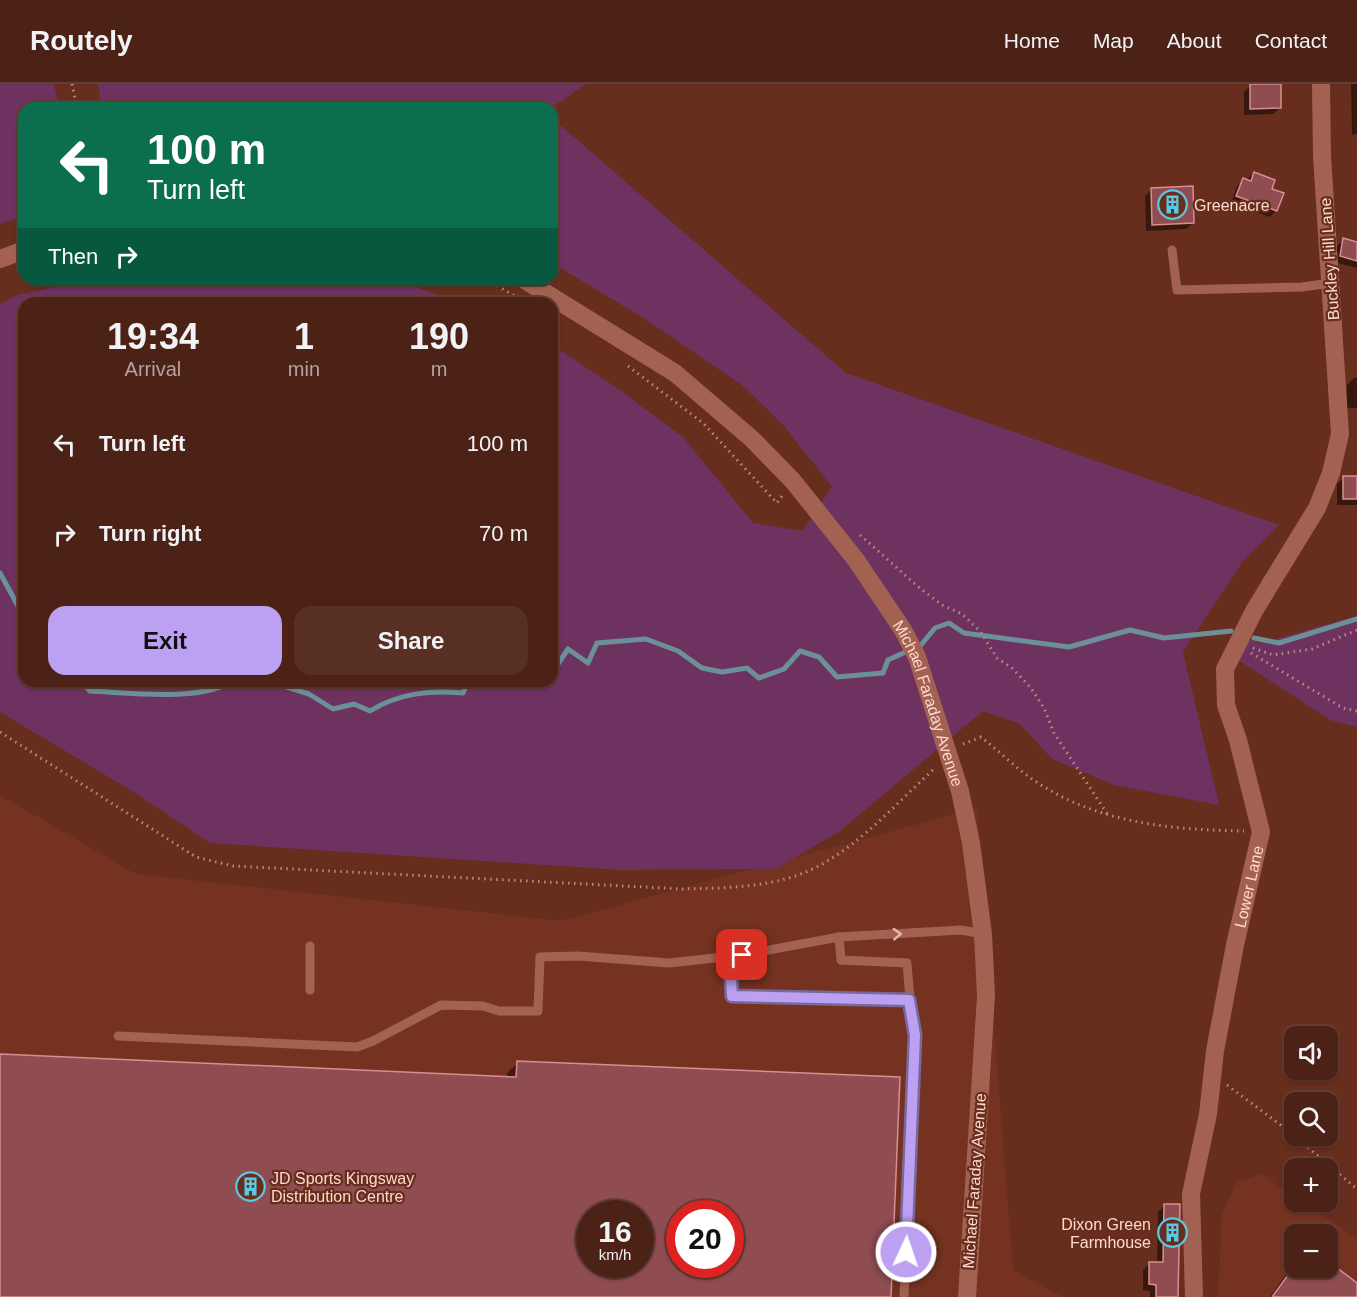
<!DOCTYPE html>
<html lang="en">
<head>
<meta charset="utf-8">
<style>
  :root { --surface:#4d2216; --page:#572f23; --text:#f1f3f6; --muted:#b3a4a1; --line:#643f35; --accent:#bca0f2 }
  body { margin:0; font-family:Helvetica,sans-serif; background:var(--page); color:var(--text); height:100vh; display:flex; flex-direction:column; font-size:22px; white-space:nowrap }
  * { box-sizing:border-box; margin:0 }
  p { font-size:20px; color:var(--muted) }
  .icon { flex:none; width:33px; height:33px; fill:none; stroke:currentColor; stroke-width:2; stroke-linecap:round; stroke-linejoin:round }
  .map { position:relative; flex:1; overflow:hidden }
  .side { position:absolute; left:18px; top:213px; width:540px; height:390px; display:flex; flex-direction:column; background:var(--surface); border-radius:18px; box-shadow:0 2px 4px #0004,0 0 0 2px var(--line) }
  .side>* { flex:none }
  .top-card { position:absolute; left:18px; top:18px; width:540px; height:183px; border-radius:18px; box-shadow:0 2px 4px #0004,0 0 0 2px var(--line); background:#0b6e4f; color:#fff; overflow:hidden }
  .fabs { position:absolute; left:1284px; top:942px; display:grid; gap:12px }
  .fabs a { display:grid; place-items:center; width:54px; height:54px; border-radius:12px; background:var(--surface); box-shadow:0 2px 4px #0004,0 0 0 2px var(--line); font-size:30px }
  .speed { position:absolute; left:576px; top:1116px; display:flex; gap:12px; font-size:30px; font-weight:700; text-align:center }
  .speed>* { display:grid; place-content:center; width:78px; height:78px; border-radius:50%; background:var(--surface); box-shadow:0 2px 4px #0004,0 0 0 2px var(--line); line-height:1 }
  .speed small { font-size:15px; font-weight:400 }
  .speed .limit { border:9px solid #d22; background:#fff; color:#111 }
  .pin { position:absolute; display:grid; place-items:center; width:51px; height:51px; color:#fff; margin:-26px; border-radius:12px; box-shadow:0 3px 9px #0006 }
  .me { position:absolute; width:66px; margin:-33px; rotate:3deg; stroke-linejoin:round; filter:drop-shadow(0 0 4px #0008) }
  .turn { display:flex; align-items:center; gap:21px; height:126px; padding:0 30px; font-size:27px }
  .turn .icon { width:78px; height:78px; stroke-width:2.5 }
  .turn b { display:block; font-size:42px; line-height:51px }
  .then { display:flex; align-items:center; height:57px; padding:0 30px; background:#0003; gap:12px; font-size:22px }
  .eta { display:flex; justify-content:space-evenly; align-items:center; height:102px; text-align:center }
  .eta b { font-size:36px; font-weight:800; line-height:42px }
  .action { display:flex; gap:12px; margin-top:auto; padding:12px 30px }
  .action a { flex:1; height:69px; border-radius:18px; background:var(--accent); color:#111; font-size:24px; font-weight:800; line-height:69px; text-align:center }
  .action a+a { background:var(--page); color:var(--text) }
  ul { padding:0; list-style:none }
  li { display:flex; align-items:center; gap:18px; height:90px; padding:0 30px }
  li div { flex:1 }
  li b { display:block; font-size:22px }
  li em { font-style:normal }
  header { display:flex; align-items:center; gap:36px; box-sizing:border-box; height:84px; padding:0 30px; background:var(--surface); border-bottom:2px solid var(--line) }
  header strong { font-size:28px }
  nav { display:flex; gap:33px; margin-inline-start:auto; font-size:21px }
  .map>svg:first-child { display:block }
  .built { fill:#753220; fill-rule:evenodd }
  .green { fill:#6e3261 }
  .shadow { fill:#0007; fill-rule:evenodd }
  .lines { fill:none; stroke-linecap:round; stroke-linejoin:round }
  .stream { stroke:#6c9098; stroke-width:5 }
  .building { fill:#8f4d52; stroke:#d78e92; stroke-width:1.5; fill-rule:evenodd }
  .path { stroke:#ba8b7e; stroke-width:3; stroke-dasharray:1.5 4.5; stroke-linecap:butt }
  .service { stroke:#a36251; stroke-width:9 }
  .minor { stroke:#a36251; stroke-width:18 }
  .oneway { stroke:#e7baaf }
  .route-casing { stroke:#7a689d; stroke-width:15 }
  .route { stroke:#bca0f2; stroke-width:10 }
  .labels { text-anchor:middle; stroke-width:4.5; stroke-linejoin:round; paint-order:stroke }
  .poi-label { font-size:16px; fill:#fed8ce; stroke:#672d1d; text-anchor:start }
  .street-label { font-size:16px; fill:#fed8ce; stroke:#672d1d }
</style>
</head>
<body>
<header>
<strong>Routely</strong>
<nav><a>Home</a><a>Map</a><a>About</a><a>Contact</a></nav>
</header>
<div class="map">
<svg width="1357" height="1213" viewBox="0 0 1357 1213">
  <rect width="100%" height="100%" fill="#672d1d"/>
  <!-- built -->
  <g class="built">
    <path d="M 0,711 L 136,790 L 561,837 L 977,724 L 1013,1186 L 1063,1213 L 0,1213 ZM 590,1130 L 640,1130 L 640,1180 L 590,1180 ZM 680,1130 L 730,1130 L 730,1180 L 680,1180 Z"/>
    <path d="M 1261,1090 L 1294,1112 L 1294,1118 L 1303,1118 L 1357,1154 L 1357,1213 L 1218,1213 L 1222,1129 L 1237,1098 ZM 1294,1150 L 1328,1150 L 1328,1184 L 1294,1184 Z"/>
  </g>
  <!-- green -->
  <g class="green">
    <path d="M 0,0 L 54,0 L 59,24 L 24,24 L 24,131 L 0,140 Z"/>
    <path d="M 98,0 L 586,0 L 551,24 L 102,24 Z"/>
    <path d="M 552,34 L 846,289 L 1279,441 L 1243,477 L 1183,568 L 1219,721 L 1114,701 L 1052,675 L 1020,640 L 983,627 L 840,747 L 775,785 L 621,786 L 210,759 L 132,707 L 0,628 L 0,220 L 17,211 L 95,195 L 384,195 L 399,197 L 459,219 L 24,219 L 24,597 L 552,597 L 552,261 L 614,302 L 683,353 L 753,439 L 802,447 L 832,403 L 784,342 L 742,301 L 642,233 L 552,179 Z"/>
    <path d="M 1357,532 L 1357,643 L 1330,636 L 1238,576 L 1243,553 L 1260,559 Z"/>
  </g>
  <!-- shadow -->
  <g class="shadow">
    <path d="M 1279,0 L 1280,24 L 1273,30 L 1244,31 L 1244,8 L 1251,1 Z"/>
    <path d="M 1351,0 L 1357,0 L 1357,50 L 1352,51 Z"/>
    <path d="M 1254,90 L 1270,106 L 1276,126 L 1270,133 L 1231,119 L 1237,102 Z"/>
    <path d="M 1152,105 L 1193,139 L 1186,145 L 1146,147 L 1145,112 Z"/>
    <path d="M 1344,156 L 1357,159 L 1357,184 L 1334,178 L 1337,162 Z"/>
    <path d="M 1354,294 L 1357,294 L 1357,324 L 1347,324 L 1347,301 Z"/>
    <path d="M 1357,393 L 1357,421 L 1337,421 L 1337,400 L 1344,394 Z"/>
    <path d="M 0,971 L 507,994 L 507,989 L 518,979 L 890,1213 L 0,1213 ZM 590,1130 L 640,1130 L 640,1180 L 590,1180 ZM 680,1130 L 730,1130 L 730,1180 L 680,1180 Z"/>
    <path d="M 1165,1121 L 1176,1213 L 1150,1213 L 1150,1207 L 1143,1206 L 1143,1186 L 1150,1179 L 1157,1179 L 1158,1128 Z"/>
    <path d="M 1294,1179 L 1294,1184 L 1328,1184 L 1328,1179 L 1357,1200 L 1357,1213 L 1270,1213 Z"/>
  </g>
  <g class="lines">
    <!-- stream -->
    <g class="stream">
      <path d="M 0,489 L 24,533"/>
      <path d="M 1254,554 L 1279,559 L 1357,535"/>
      <path d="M 552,589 L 568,565 L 588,579 L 597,559 L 646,555 L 678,567 L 702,584 L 722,588 L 747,584 L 759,594 L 784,585 L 800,567 L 819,573 L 837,593 L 883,589 L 888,576 L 921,561 L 935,544 L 949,539 L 964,549 L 1069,563 L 1130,546 L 1164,554 L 1231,547"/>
      <path d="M 80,597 L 90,607 C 131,609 198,618 233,597"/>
      <path d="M 268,597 L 309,610 L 333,625 L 354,620 L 370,627 C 399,609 430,606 463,609 L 468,597"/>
    </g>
  </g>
  <!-- building -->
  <g class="building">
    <path d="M 1250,0 L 1281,0 L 1281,24 L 1250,25 Z"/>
    <path d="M 1254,88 L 1275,96 L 1272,105 L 1284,109 L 1277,127 L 1236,112 L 1243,94 L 1251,97 Z"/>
    <path d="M 1193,102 L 1194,139 L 1152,141 L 1151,104 Z"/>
    <path d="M 1343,154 L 1357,158 L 1357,177 L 1340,172 Z"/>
    <rect x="1343" y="392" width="14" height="23"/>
    <path d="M 0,970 L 516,993 L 517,977 L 900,993 L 891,1213 L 0,1213 ZM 590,1130 L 640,1130 L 640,1180 L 590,1180 ZM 680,1130 L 730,1130 L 730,1180 L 680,1180 Z"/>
    <path d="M 1164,1120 L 1180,1120 L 1178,1213 L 1156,1213 L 1156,1201 L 1149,1200 L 1149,1178 L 1163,1178 Z"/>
    <path d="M 1328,1177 L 1357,1199 L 1357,1213 L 1272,1213 L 1293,1184 L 1328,1184 Z"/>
  </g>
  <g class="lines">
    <!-- path -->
    <g class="path">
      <path d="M 72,0 L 77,24"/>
      <path d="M 474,195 L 496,201 L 526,219"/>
      <path d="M 628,282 L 703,339 L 777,419 L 782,412"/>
      <path d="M 860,451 L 916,501 L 942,521 L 962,530 L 980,547 L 997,574 L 1012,584 L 1031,604 L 1044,624 L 1054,649 L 1108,731"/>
      <path d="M 1253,564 L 1273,571 L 1312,565 L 1357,546"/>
      <path d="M 1251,569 L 1343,624 L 1357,627"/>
      <path d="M 0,648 L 196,773 L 233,782 L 683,805 C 719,804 754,804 789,794 C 846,778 892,723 935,684"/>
      <path d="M 963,660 L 981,653 C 1000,668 1018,686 1038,699 C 1099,739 1172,746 1244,747"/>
      <path d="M 1227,1001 L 1286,1045 L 1357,1105"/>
    </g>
    <!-- service -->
    <g class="service">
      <path d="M 1172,166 L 1177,206 L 1302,203 L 1331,199"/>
      <path d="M 839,853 L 841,876 L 907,879 L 910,916"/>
      <path d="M 742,871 L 731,894 L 732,912 L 910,916 L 915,951 L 904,1213"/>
      <path d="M 310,906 L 310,862"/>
      <path d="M 118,952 L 357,963 L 373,957 L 441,921 L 483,922 L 499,927 L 538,927 L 540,873 L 578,872 L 669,879 L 742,871 L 839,853 L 961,846 L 983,850"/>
    </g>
    <!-- minor -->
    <g class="minor">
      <path d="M 0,175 L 24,166"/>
      <path id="s1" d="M 523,195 L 675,289 L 752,355 L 793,397 L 856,476 L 903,546 L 917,573 L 960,707 L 971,759 L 983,850 L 986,912 L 967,1213"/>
      <path id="s2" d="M 1194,1213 L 1191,1110 L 1208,1030 L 1215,967 L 1235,861 L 1261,748 L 1238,656 L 1226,621 L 1225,585 L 1254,527 L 1317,424 L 1331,389 L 1340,350 L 1322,72 L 1321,0"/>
    </g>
  </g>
  <!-- one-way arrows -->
  <defs><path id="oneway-chevron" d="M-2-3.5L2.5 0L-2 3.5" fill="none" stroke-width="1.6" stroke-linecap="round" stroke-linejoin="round" transform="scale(1.5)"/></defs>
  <use class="oneway" href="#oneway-chevron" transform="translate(897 850) rotate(-3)"/>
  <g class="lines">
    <defs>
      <path id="route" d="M 742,871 L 731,894 L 732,912 L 909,916 L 915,951 L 906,1168"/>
    </defs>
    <!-- route casing -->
    <use href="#route" class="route-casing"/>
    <!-- route -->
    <use href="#route" class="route"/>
  </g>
  <!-- icons -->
  <defs>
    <symbol id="building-ring" viewBox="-11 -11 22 22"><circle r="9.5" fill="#672d1d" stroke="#58c9e3" stroke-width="1.5"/><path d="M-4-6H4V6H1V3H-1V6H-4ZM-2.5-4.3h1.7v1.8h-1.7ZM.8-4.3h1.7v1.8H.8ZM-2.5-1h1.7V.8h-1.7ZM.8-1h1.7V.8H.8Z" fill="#58c9e3"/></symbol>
  </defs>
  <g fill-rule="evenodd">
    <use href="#building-ring" x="1156" y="104" width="33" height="33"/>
    <use href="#building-ring" x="234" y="1086" width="33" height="33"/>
    <use href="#building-ring" x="1156" y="1132" width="33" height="33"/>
  </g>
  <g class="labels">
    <!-- poi labels -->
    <g class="poi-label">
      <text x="1194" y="127">Greenacre</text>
      <text x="271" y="1100">JD Sports Kingsway<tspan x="271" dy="18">Distribution Centre</tspan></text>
      <text x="1151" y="1146" text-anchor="end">Dixon Green<tspan x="1151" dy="18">Farmhouse</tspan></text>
    </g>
    <!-- street labels -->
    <g class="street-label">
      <text transform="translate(1329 175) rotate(-94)" y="6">Buckley Hill Lane</text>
      <text dy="6" stroke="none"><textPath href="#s1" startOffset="602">Michael Faraday Avenue</textPath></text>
      <text dy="6" stroke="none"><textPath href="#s2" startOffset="416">Lower Lane</textPath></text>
      <text transform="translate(974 1097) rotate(-86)" y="6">Michael Faraday Avenue</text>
    </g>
  </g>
</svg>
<div class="fabs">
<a><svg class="icon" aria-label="sound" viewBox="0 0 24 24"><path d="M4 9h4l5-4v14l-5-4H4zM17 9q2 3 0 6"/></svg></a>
<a><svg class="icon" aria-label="search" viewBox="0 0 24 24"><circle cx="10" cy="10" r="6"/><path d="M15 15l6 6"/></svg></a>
<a>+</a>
<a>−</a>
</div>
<div class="speed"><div>16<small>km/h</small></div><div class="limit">20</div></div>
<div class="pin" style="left:742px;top:871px;background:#d93025"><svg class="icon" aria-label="arrive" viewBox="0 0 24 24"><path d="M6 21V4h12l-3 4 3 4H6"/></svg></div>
<svg class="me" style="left:906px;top:1168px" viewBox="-20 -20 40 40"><circle r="17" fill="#bca0f2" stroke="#fff" stroke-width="3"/><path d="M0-11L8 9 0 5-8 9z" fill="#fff"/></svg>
<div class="top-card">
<div class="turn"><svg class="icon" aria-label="left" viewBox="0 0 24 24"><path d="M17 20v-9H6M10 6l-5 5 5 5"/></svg><div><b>100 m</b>Turn left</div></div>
<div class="then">Then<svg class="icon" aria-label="right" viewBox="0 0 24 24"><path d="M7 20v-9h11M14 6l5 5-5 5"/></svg></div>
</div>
<section class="side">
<div class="eta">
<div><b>19:34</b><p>Arrival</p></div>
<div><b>1</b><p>min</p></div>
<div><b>190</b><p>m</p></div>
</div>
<ul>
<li><svg class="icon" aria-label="left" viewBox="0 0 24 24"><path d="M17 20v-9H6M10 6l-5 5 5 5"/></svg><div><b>Turn left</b></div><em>100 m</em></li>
<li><svg class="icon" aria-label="right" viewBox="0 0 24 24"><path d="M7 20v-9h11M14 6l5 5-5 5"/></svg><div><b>Turn right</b></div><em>70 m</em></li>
</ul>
<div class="action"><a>Exit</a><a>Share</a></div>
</section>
</div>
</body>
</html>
